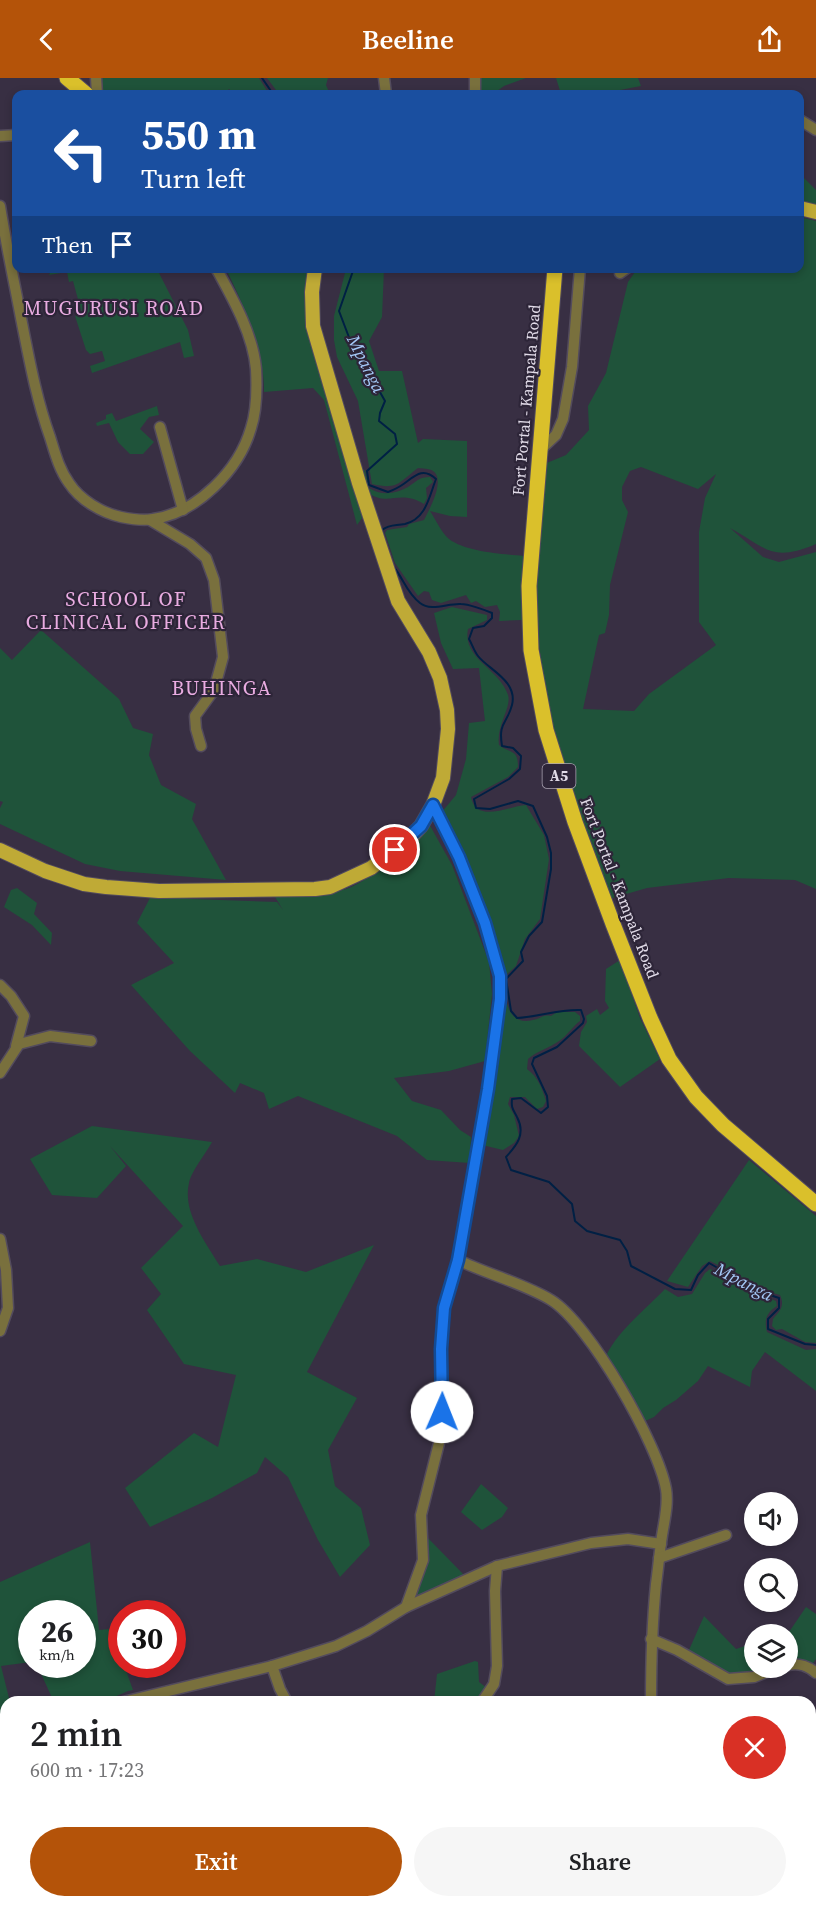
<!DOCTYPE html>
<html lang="en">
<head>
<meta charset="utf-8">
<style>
  :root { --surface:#fff; --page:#f6f6f6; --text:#202124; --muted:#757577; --accent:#b45309 }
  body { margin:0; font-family:"Source Serif 4",serif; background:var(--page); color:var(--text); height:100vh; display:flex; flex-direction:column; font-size:22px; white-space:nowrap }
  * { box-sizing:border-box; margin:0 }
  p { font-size:20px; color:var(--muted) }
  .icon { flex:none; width:33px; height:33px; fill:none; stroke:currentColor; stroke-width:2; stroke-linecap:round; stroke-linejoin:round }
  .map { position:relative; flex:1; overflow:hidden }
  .details { position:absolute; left:0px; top:1618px; width:816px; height:212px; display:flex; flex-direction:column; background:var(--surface); border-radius:18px 18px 0 0; box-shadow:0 3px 9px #0003 }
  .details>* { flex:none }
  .guide { position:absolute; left:12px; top:12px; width:792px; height:183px; border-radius:12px; box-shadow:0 3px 9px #0003; background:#1a4fa0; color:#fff; overflow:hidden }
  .fabs { position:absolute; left:744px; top:1414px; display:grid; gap:12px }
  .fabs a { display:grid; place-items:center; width:54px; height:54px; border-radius:50%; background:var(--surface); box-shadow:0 3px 9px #0003; font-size:30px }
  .speed { position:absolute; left:18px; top:1522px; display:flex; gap:12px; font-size:30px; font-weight:700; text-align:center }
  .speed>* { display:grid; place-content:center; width:78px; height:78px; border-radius:50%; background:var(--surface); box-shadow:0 3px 9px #0003; line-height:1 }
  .speed small { font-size:15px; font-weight:400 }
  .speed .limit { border:9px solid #d22; background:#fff; color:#111 }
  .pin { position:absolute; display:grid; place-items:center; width:51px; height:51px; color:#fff; margin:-26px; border:3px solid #fff; border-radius:50%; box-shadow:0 2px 6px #0007 }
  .me { position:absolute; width:66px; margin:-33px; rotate:1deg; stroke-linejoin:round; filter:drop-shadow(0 0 4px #0008) }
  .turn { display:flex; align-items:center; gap:21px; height:126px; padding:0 30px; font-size:27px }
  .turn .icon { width:78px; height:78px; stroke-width:2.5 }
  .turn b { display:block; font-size:42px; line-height:51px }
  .then { display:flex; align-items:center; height:57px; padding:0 30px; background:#0003; gap:12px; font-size:22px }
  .round { display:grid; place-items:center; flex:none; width:63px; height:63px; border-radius:32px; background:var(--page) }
  .headline { display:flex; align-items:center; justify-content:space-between; height:102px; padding:0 30px }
  h1 { font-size:36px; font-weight:600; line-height:45px }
  .button { display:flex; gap:12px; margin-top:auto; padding:12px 30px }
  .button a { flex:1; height:69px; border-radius:36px; background:var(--accent); color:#fff; font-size:24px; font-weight:600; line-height:69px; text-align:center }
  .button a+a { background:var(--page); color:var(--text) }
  header { display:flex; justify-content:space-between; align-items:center; height:78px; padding:0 30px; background:var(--accent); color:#fff; font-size:27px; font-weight:600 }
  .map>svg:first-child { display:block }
  .green { fill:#1f533a; fill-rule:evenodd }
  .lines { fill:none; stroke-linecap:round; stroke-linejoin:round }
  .stream { stroke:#002044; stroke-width:2 }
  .minor-casing { stroke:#534b5d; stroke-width:13 }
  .major-casing { stroke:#534b5d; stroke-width:16 }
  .highway-casing { stroke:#534b5d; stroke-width:17 }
  .minor { stroke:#79703d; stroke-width:10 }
  .major { stroke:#bfaa36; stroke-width:14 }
  .highway { stroke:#dac02b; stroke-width:15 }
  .route-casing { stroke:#114b97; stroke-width:15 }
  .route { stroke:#1a73e8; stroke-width:10 }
  .labels { text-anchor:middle; stroke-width:4.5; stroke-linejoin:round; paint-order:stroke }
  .shield { fill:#2d2538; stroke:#aba4b3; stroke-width:1.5 }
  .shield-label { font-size:15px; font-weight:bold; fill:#e1dbe8 }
  .street-label { font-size:16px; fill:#e1dbe8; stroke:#2d2538 }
  .water-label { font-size:18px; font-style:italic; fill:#a4c8f6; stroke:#2d2538 }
  .quarter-label { font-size:20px; letter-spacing:1.5px; fill:#e9ace1; stroke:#2d2538 }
</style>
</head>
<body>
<header><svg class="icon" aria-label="back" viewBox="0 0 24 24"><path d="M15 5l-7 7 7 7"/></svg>Beeline<svg class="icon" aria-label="share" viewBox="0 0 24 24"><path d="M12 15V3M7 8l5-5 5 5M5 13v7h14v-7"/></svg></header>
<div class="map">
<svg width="816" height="1829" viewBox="0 0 816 1829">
  <rect width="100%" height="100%" fill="#382f43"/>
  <!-- green -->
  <g class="green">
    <path d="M 94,0 L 259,0 L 269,16 L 235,16 L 229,11 L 224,16 L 98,16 Z"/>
    <path d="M 267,0 L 328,0 L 326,7 L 330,16 L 279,16 Z"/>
    <path d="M 479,0 L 526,0 L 504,8 L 493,16 L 479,16 Z"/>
    <path d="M 556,0 L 638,0 L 641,8 L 599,16 L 561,16 Z"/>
    <path d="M 800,96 L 816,112 L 816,136 L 800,132 Z"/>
    <path d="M 800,139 L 816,143 L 816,466 C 771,485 767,470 730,450 L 763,479 L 779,484 L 816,474 L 816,811 L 795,802 L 729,800 L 647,810 L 609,821 L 556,663 L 548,628 L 539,568 L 536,488 L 542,387 L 566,377 L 589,352 L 588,328 L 606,295 L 628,204 L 637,191 L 800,190 ZM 641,389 L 698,411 L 716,396 L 705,420 L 699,454 L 699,544 L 716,567 L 649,616 L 634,633 L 583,631 L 599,557 L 605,555 L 609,537 L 610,507 L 628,434 L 622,422 L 622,409 L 630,393 Z"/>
    <path d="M 52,191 L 157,191 L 188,252 L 194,278 L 184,280 L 180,264 L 92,295 L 90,288 L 105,283 L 102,273 L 90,276 L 86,272 L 75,238 L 82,236 L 73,203 L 69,204 L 67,194 L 49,197 Z"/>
    <path d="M 226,191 L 308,191 L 307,210 L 357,410 L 362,440 L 357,447 L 324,322 L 313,310 L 264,314 C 265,276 243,225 226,191 Z"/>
    <path d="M 346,191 L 384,191 L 382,239 L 369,263 L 379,293 L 402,293 L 418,365 L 423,361 L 467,363 L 467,439 L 450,438 L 430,433 C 436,442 441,454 449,461 C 466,474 503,476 524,478 L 522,542 L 499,543 L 500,534 L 497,527 L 485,529 L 476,523 L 471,525 L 466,517 L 441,525 L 432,522 L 429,514 L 424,513 L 418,518 L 395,485 L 385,455 L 387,452 L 407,449 L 409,446 L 424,442 C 429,432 446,402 433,393 C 429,390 422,391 418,390 C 398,405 398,412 372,406 L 358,323 L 337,279 L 334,262 L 334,238 Z"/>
    <path d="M 157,328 L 159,337 L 149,339 L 140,351 L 154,364 L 143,376 L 130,376 L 118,364 L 109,345 L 97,348 L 96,345 L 106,341 L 106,337 L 112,335 L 116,343 Z"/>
    <path d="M 365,392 L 369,410 C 381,418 396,416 408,409 C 417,403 419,399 430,399 L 433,404 L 426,410 L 427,420 L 424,426 C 399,411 389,429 368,415 L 363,393 Z"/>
    <path d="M 452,529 L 487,537 L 487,542 L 468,551 C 462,581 500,591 508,617 C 512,629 496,647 499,667 C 510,676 518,670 518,689 L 508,699 L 471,719 C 476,746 509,728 526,727 L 544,757 L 549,781 L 540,841 L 525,861 L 516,888 L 504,899 C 504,918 507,949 533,942 C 540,941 543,936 551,938 L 557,934 L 575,934 L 580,938 L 580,943 C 572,949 568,957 559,963 C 549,970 537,973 528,981 L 527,991 C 538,999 542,1010 546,1023 L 543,1029 L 537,1031 L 525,1019 L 510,1019 L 508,1026 L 514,1037 L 519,1058 L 514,1065 L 503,1072 L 482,1067 L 498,954 L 495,879 L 441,735 L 456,717 L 466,681 L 469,645 L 485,643 L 479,590 L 453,591 L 441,565 L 434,535 Z"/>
    <path d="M 41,552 L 119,621 L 133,650 L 153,656 L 149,677 L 161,707 L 196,726 L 192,741 L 226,802 L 120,793 L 85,786 L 0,746 L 0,730 L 3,724 L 0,723 L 0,570 L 12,582 Z"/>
    <path d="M 428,744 L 452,787 L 489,884 L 492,916 L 485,983 L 449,993 L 394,1000 L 412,1023 L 441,1032 L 460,1052 L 471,1059 L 470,1085 L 427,1082 L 397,1058 L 298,1018 L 269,1031 L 264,1015 L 240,1005 L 235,1015 L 190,973 L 131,907 L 174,885 L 137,845 L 152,816 L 192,821 L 277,824 L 283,832 L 272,814 C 293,814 328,817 346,811 C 374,802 407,764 428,744 Z"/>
    <path d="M 17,810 L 37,825 L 34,836 L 52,855 L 51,867 L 32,847 L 4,829 L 11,812 Z"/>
    <path d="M 620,882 L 640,940 L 660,981 L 620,1009 L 579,968 L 581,954 L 587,944 L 586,938 L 597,931 L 600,937 L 609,930 L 605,923 L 606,891 Z"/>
    <path d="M 92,1048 L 212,1064 C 206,1075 191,1094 189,1105 C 182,1134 206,1165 220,1188 L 257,1181 L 306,1194 L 374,1167 L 307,1294 L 357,1320 L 328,1372 L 335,1408 L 361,1430 L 370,1467 L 340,1499 L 318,1462 L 288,1399 L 265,1379 L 257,1395 L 212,1420 L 150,1449 L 125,1410 L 194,1355 L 218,1369 L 236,1297 L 184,1286 L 147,1232 L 161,1216 L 141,1190 L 183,1148 L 110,1068 L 126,1088 L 97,1120 L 52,1117 L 30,1081 Z"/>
    <path d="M 749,1082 L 816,1138 L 816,1265 L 805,1264 L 782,1251 L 776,1252 L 772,1248 L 773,1241 C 780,1233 785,1228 780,1217 L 761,1212 L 732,1194 L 710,1183 L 702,1188 L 688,1209 L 667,1203 Z"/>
    <path d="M 710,1191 C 733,1199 752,1215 776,1223 L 777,1228 C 766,1235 764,1242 767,1254 L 806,1272 L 816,1271 L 816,1313 L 765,1274 L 752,1293 L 750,1309 L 708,1288 L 698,1303 L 676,1322 L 663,1330 L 654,1339 L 643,1344 L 607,1276 C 619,1252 646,1231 665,1211 L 678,1219 L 692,1216 L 705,1195 Z"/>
    <path d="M 481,1406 L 508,1430 L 502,1439 L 482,1452 L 461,1434 Z"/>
    <path d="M 424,1456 L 466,1499 L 414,1520 Z"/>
    <path d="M 90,1464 L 99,1552 L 121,1550 L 122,1587 L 124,1587 L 133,1612 L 128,1613 L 103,1624 L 54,1624 L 37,1587 L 82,1587 L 82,1536 L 32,1536 L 31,1584 L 1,1588 L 10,1624 L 6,1624 L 6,1645 L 2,1647 L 0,1644 L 0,1504 Z"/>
    <path d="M 806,1529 L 816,1536 L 816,1581 L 808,1592 L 788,1585 L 787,1557 Z"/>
    <path d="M 704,1538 L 736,1571 L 754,1565 L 754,1590 L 778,1590 L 727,1604 L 685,1581 Z"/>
    <path d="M 475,1583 L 478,1584 L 479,1604 L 487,1610 L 476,1624 L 434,1624 L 437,1596 Z"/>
  </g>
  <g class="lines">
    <!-- stream -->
    <g class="stream">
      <path d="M 262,0 L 273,16"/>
      <path d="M 354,190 L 339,233 L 350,262 L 357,269 L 363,284 L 385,323 L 380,335 L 379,343 L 395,356 L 397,366 L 367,393 L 369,407 L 388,414 C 393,412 398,410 402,407 C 414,399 422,388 436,401 C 429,419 426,441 405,446 C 395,448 390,446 382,452 L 384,460"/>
      <path d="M 393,488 C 404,501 406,514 420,525 C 431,534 448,525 461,526 C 468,526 485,532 492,535 L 492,540 L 484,548 L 473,550 L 469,561 C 472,566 474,573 478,578 C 489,592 518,603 512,627 C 507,646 498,644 502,668 L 513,670 L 521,678 L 520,691 L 509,701 L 474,721 L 476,730 L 490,731 L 518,723 L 533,728 L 547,759 L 551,775 L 551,791 L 542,844 L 529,858 L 521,874 L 523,883 L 506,901 L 511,933 L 517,940 C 539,939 558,931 581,932 L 584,941 L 583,945 L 557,969 L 534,980 L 532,986 L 547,1018 L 548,1029 L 541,1035 L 521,1020 L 512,1021 C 511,1030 513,1031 517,1039 C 526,1056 517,1067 506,1079 L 511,1092 L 549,1104 L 572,1126 L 575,1143 L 587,1153 L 620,1162 L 627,1173 L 631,1188 L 675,1211 L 691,1212 L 698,1197 L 709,1185 C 732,1198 754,1213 779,1220 L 779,1230 L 768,1241 L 768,1251 L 805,1266 L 816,1267"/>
    </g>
    <defs>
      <g id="minor">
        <path d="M 96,0 L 97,16"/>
        <path d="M 384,0 L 386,16"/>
        <path d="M 475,0 L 475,16"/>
        <path d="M 800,42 L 816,52"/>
        <path d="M 0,58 L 16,57"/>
        <path d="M 0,128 C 6,166 14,203 21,240 C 29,280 36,320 50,359 C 55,375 59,391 69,405 C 80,422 102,435 121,439 C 131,441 143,443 153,441 C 197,435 239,392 251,350 C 257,332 257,310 256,291 C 253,256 233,221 216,190"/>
        <path d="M 620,195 L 627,190"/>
        <path d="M 160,349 L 183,432"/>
        <path d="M 540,372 L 556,357 L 563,341 L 572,289 L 580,190"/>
        <path d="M 150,442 L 190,466 L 206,480 L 214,502 L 223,579 L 214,612 L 195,638 L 196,651 L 201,668"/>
        <path d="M 433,727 L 459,779 L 485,845 L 500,899 L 500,921 L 488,1011 L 458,1182 C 487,1196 525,1206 551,1222 C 589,1245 658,1366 666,1411 C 669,1428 663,1447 661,1465 C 659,1479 658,1492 656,1506 C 652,1546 651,1585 651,1624"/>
        <path d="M 0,907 L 11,918 L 24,938 L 16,968"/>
        <path d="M 0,995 L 19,966 L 50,958 L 91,963"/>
        <path d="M 0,1161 L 6,1192 L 8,1230 L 0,1253"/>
        <path d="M 659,1480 L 726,1457"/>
        <path d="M 406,1529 L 423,1482 L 421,1437 L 441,1357 L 441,1271 L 444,1230 L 458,1182"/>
        <path d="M 651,1561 L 677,1572 L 728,1601 L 754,1599 L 777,1590"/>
        <path d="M 788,1587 C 799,1585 807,1587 816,1595"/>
        <path d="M 272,1588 L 280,1611 L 287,1624"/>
        <path d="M 123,1624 L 272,1588 L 336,1568 L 367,1553 L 406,1529 L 497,1488 L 591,1465 L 628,1461 L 661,1466"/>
        <path d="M 482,1624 L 494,1606 L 497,1588 L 495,1513 L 497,1488"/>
        <path d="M 0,1684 L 6,1682"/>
        <path d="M 481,1824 L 502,1828 L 540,1824"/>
        <path d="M 552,1824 L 569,1829"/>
        <path d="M 804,1824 L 807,1829"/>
        <path d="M 217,1829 L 217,1824"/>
        <path d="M 651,1829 L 651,1824"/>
      </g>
      <g id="major">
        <path d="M 800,130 L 816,134"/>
        <path d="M 0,772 L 45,793 L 84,806 L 106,809 L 159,813 L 315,811 L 330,809 L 371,790 L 409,761 L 421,748 L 433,727 L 443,700 L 448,651 L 447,632 L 440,600 L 429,574 L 398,523 L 359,405 L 313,248 L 312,214 L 315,190"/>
      </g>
      <g id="highway">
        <path d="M 67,0 L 86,16"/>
        <path d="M 555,190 L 529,508 L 531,572 L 546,652 L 575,744 L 613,846 L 650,940 L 669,981 L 696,1019 L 723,1047 L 816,1126"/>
      </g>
    </defs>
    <!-- minor casing -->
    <use href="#minor" class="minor-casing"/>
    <!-- major casing -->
    <use href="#major" class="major-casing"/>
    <!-- highway casing -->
    <use href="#highway" class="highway-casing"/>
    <!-- minor -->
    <use href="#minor" class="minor"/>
    <!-- major -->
    <use href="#major" class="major"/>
    <!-- highway -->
    <use href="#highway" class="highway"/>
  </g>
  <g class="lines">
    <defs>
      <path id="route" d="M 395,772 L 421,748 L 433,727 L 459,779 L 485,845 L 500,898 L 500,921 L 488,1011 L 458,1182 L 444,1230 L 441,1271 L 442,1334"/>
    </defs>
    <!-- route casing -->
    <use href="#route" class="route-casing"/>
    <!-- route -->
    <use href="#route" class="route"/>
  </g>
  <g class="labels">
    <!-- shield labels -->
    <rect class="shield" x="542.5" y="686" width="33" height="24" rx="4.5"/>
    <g class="shield-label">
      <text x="559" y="703">A5</text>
    </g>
    <!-- street labels -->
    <g class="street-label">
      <text transform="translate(526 322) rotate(-85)" y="6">Fort Portal - Kampala Road</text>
      <text transform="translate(620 810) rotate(69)" y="6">Fort Portal - Kampala Road</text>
    </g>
    <!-- water labels -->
    <g class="water-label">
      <text transform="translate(366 286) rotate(63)" y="6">Mpanga</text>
      <text transform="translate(744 1204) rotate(27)" y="6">Mpanga</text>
    </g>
    <!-- quarter labels -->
    <g class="quarter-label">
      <text x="114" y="237">MUGURUSI ROAD</text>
      <text x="126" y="528">SCHOOL OF<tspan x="126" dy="23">CLINICAL OFFICER</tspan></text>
      <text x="222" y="617">BUHINGA</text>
    </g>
  </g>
</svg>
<div class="fabs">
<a><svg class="icon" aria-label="sound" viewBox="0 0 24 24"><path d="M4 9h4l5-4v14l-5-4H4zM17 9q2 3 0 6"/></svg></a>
<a><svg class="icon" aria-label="search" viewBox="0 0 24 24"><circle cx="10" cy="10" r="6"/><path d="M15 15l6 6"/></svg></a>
<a><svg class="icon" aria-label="layers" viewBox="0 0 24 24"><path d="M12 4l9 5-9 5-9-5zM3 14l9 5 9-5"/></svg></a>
</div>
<div class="speed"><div>26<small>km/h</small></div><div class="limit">30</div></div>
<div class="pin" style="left:395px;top:772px;background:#d93025"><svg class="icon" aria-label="arrive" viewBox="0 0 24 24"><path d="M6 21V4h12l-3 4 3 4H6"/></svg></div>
<svg class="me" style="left:442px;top:1334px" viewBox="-20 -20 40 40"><circle r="19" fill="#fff"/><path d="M0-13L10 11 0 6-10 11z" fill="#1a73e8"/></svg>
<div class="guide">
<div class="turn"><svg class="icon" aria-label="left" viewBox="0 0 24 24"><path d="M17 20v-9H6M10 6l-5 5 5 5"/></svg><div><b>550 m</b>Turn left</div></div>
<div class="then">Then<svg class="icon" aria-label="arrive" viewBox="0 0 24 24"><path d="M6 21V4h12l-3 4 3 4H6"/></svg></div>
</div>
<section class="details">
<div class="headline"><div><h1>2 min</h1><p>600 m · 17:23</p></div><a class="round" style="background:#d93025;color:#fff"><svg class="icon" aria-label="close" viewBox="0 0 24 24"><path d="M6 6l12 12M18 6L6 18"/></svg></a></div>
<div class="button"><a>Exit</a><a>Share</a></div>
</section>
</div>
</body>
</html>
